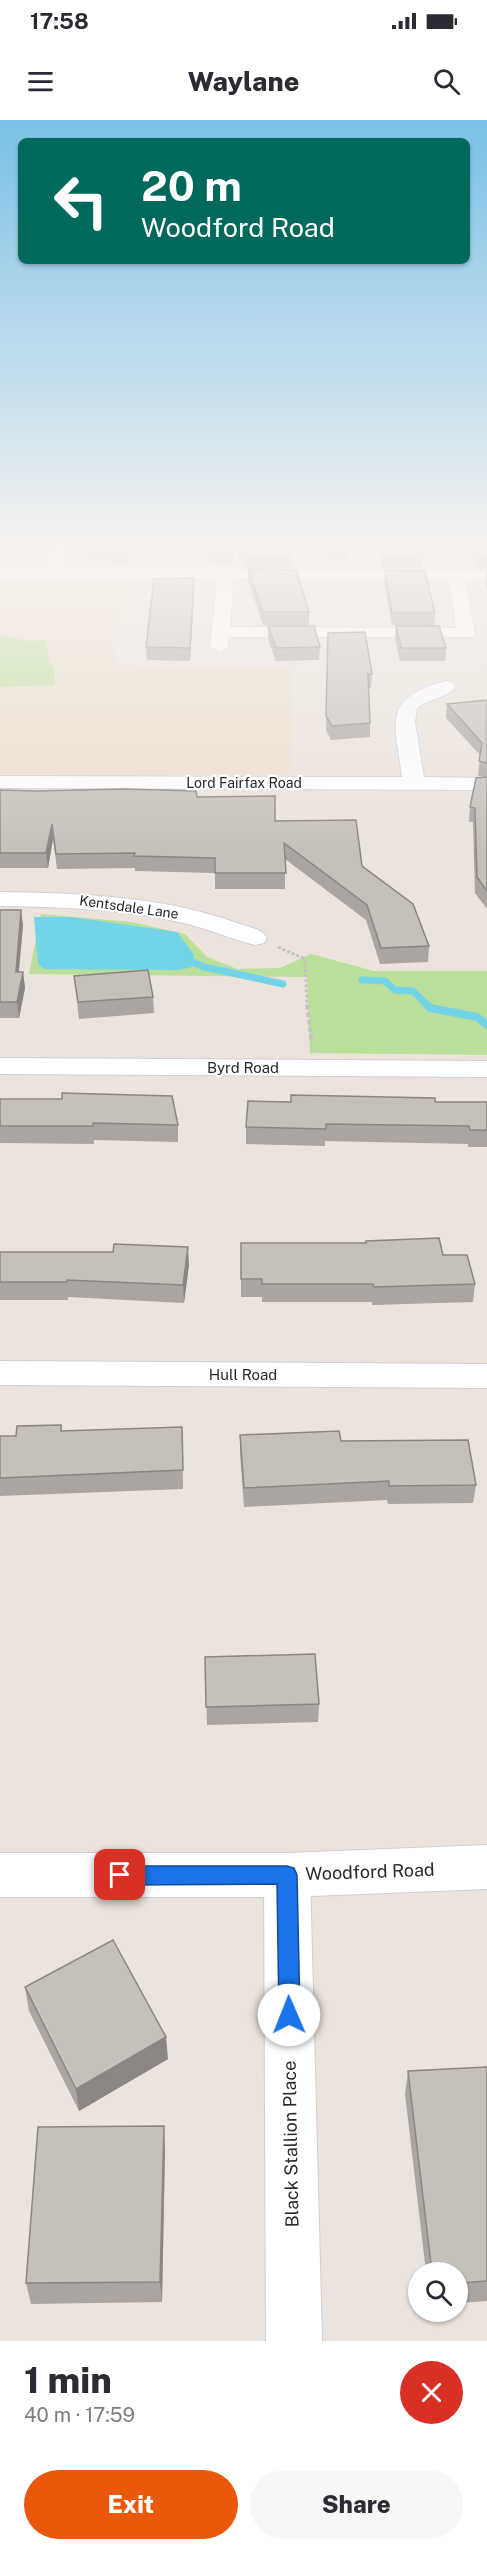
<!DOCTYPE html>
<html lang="en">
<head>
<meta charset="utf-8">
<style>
  :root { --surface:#fff; --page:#f7f7f7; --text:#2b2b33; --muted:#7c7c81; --accent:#ea580c }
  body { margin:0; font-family:"Public Sans",sans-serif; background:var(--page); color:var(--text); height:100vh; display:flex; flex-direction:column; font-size:22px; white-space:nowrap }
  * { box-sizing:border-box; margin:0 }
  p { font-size:20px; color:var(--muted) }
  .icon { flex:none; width:33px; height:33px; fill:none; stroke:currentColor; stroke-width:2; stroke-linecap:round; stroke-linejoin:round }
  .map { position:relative; height:2221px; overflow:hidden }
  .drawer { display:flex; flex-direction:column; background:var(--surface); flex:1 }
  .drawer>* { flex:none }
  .banner { position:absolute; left:18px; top:18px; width:452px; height:126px; border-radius:9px; box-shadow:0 2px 4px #0004; background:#00695c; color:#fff; overflow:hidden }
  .buttons { position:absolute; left:408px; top:2142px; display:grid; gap:12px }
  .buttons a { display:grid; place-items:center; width:60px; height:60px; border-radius:50%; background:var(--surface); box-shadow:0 2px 4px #0004; font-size:30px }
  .pin { position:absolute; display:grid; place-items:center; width:51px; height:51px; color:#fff; margin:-26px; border-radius:12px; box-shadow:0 3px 9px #0006 }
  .me { position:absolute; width:66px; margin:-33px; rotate:359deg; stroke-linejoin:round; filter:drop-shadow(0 0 4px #0008) }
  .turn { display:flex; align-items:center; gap:21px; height:126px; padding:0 24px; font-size:27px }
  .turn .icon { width:78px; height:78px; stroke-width:2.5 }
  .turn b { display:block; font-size:42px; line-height:51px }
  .round { display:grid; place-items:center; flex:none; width:63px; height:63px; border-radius:32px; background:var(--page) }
  .summary { display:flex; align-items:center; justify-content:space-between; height:102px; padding:0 24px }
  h1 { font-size:36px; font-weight:800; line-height:45px }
  .cta { display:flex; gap:12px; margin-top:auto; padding:12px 24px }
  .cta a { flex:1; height:69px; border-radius:36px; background:var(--accent); color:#fff; font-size:24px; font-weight:800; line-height:69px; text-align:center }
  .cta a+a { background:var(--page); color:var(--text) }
  .status { display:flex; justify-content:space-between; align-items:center; height:42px; padding:0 30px; background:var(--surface); direction:ltr }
  .status svg { height:16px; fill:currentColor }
  header { display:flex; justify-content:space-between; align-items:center; height:78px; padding:0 24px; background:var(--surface); font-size:27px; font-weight:800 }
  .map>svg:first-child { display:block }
  .education { fill:#ecdecc }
  .green { fill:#b9df9b }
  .water { fill:#73d4e8 }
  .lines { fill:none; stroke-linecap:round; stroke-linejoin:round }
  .stream-far1 { stroke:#73d4e8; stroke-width:7 }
  .stream { stroke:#73d4e8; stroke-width:8 }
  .street-casing { stroke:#cacfda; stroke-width:2 }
  .secondary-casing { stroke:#cacfda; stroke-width:2 }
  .path-far1 { stroke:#c3c3c3; stroke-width:3; stroke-dasharray:3 2; stroke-linecap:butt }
  .path { stroke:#c3c3c3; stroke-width:4; stroke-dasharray:4.5 3; stroke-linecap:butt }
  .street { fill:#fff; fill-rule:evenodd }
  .secondary { fill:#fff; fill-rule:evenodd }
  .wall { fill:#aaa5a1 }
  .shaded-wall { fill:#8b8683 }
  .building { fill:#c6c0bb; stroke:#8b8683; stroke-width:1.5 }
  .route { fill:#1a73e8; stroke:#114b97; stroke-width:1.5 }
  .labels { text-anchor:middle; stroke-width:4.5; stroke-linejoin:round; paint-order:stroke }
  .far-street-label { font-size:14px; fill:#292929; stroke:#fff }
  .street-label { font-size:15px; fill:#292929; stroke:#fff }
  .near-street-label { font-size:18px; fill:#292929; stroke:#fff }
</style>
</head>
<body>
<div class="status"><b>17:58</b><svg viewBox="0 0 49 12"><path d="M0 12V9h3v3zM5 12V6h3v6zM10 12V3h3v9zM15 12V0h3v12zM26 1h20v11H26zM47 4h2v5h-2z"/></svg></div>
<header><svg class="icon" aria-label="menu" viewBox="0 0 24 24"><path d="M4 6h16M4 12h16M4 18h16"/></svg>Waylane<svg class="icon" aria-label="search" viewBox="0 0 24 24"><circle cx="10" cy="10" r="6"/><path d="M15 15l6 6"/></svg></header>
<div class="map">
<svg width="487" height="2221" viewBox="0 0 487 2221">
  <rect width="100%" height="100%" fill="#ebe3dc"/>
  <!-- education -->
  <path class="education" d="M 0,462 L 129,462 L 113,546 L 292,547 L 290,654 L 0,654 Z"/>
  <!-- green -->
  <g class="green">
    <path d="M 0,515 L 30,521 L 47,520 L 49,545 L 54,545 L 55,565 L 0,567 Z"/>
    <path d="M 41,794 L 131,802 L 185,814 L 207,837 L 237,849 L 280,848 L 311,834 L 374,851 L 487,851 L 487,935 L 310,933 L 307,857 L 29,854 Z"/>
  </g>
  <!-- water -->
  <path class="water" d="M 34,797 L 71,797 L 177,812 L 194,835 L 192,847 L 179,850 L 44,849 L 38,844 Z"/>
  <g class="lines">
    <!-- stream-far1 -->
    <g class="stream-far1">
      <path d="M 183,838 L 204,847 L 283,864"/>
      <path d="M 362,860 L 385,861 L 395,870 L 413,871 L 428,886"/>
    </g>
    <!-- stream -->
    <path class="stream" d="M 427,885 L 430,888 L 477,897 L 487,905"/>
    <defs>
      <g id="street">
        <path d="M 54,422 L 70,422 L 63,448 L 487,451 L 487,461 L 466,461 L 475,513 L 472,517 L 229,517 L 228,527 L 219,532 L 210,527 L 217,459 L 0,458 L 0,448 L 46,448 ZM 234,459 L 449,461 L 456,508 L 230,507 Z"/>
        <path d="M 446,561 L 453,563 L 456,567 C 447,578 428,579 417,588 L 415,602 L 424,657 L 487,658 L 487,670 L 0,668 L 0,656 L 402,657 C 395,602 381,578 446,561 Z"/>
        <path d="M 0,772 C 81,773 163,776 240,804 C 249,807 262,809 267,818 L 264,823 L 255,825 C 231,819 209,809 184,803 C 124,789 62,787 0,786 Z"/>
        <path d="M 0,938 L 487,941 L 487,957 L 0,954 Z"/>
        <path d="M 0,1241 L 487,1244 L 487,1268 L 0,1265 Z"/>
        <path d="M 287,1734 L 303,1740 L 310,1755 L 322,2221 L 266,2221 L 264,1755 L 271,1740 Z"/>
      </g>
      <path id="secondary" d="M 487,1725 L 487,1769 L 287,1777 L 0,1777 L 0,1733 L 287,1733 Z"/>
    </defs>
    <!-- street casing -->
    <use href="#street" class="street-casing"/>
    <!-- secondary casing -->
    <use href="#secondary" class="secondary-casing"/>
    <!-- path-far1 -->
    <path class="path-far1" d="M 278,827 L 305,839 L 307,886"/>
    <!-- path -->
    <path class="path" d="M 307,885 L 312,924"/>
    <!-- street -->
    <use href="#street" class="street"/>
    <!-- secondary -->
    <use href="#secondary" class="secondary"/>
  </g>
  <!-- wall -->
  <g class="wall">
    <path d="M 0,422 L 21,422 L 17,435 L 0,434 Z"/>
    <path d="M 129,422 L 127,444 L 110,444 L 110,439 L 87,439 L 87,427 Z"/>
    <path d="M 202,422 L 233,422 L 234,443 L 210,443 Z"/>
    <path d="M 237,422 L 288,422 L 292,435 L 292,447 L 243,447 L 237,432 Z"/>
    <path d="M 311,422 L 350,422 L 347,441 L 311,434 Z"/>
    <path d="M 378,422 L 419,422 L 422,436 L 421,448 L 382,448 Z"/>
    <path d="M 468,422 L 487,422 L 487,449 L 479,449 L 468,424 Z"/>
    <path d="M 248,449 L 309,492 L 309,505 L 263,505 L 248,461 Z"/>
    <path d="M 385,450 L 435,493 L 434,506 L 392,505 L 384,463 Z"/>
    <path d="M 486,451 L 487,451 L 487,468 L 485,463 Z"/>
    <path d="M 194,458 L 190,541 L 147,540 L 146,527 Z"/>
    <path d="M 268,506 L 320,527 L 319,540 L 276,541 L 268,519 Z"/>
    <path d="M 396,506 L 446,528 L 445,541 L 400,541 L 395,519 Z"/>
    <path d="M 328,513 L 372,554 L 371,568 L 369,568 L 370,603 L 370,617 L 331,620 L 326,610 Z"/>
    <path d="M 487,580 L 487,789 L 475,773 L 473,702 L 469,702 L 470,687 L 486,657 L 478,656 L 480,635 L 446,598 L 447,584 Z"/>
    <path d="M 0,670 L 197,677 L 275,701 L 362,746 L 429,826 L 428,842 L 380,844 L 366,800 L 285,739 L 285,769 L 215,769 L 215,753 L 135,751 L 135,748 L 57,749 L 53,719 L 48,748 L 0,748 Z"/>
    <path d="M 0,790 L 23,805 L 19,852 L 23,852 L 25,868 L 19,898 L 0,898 Z"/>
    <path d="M 74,856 L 153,877 L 154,893 L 79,899 Z"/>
    <path d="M 0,979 L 178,1005 L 178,1022 L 94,1020 L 94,1024 L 0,1023 Z"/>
    <path d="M 291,982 L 487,982 L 487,1027 L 468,1027 L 468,1024 L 325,1021 L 325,1026 L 246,1024 L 246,1007 Z"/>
    <path d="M 366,1121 L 443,1135 L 475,1164 L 473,1182 L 372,1185 L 372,1182 L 262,1182 L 262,1177 L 241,1177 L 241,1123 L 365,1123 Z"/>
    <path d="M 0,1132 L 189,1145 L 184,1183 L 68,1177 L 68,1180 L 0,1180 Z"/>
    <path d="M 61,1305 L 62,1311 L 182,1307 L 183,1369 L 0,1376 L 0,1316 L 16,1316 Z"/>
    <path d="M 240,1315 L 341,1321 L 476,1365 L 473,1383 L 388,1384 L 387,1380 L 244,1387 L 240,1333 Z"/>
    <path d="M 205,1537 L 319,1584 L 318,1602 L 207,1605 Z"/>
    <path d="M 25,1867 L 168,1939 L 79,1991 L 29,1891 Z"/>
    <path d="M 487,1947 L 487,2181 L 458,2183 L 458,2152 L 426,2152 L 405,1974 L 408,1951 Z"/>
    <path d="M 165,2028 L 162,2182 L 31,2184 L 26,2163 Z"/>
  </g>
  <!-- shaded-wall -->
  <g class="shaded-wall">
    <path d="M 16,422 L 21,422 L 17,435 L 16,423 Z"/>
    <path d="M 128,422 L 129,422 L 127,444 L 127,432 Z"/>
    <path d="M 348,422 L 350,422 L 347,441 L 347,429 Z"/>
    <path d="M 194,458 L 194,470 L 190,541 L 190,528 Z"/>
    <path d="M 52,704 L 53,719 L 48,748 L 46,733 Z"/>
    <path d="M 21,790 L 23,805 L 17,868 L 16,852 Z"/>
    <path d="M 23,852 L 25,868 L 19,898 L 17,882 Z"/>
    <path d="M 188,1127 L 189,1145 L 184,1183 L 183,1165 Z"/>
    <path d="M 166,1917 L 168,1939 L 79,1991 L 76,1969 Z"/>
    <path d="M 164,2006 L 165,2028 L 162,2182 L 160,2162 Z"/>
  </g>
  <!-- building -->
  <g class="building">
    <path d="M 87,422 L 128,422 L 127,432 L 109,432 L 109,427 L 87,427 Z"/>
    <path d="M 206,422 L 233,422 L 233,432 L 210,432 Z"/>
    <path d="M 238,422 L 288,422 L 292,435 L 243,435 Z"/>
    <path d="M 311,422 L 348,422 L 347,429 Z"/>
    <path d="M 380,422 L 419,422 L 422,436 L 383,436 Z"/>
    <path d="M 473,422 L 487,422 L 487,437 L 480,437 Z"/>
    <path d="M 248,449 L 296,450 L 309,492 L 263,492 Z"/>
    <path d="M 385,450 L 425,451 L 435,493 L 392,493 Z"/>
    <path d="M 194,458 L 190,528 L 146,527 L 154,459 Z"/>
    <path d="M 268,506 L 314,506 L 320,527 L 276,528 Z"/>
    <path d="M 396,506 L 439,506 L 446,528 L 401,528 Z"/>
    <path d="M 365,512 L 372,554 L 368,554 L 370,603 L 332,606 L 326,596 L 328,513 Z"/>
    <path d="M 487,580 L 487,643 L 479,641 L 482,623 L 447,584 Z"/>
    <path d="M 487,657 L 487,771 L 477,757 L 475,688 L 470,687 L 476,658 Z"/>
    <path d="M 123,669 L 196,671 L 197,677 L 275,676 L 275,701 L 356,700 L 362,746 L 413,784 L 429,826 L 381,828 L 367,785 L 284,723 L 286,753 L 215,753 L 215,738 L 134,736 L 135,733 L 56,734 L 52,704 L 46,733 L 0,733 L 0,670 L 37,671 Z"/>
    <path d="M 0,790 L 21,790 L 16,852 L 23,852 L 17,882 L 0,882 Z"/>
    <path d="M 148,850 L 153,877 L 78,882 L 74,856 Z"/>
    <path d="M 62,973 L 172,976 L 178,1005 L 93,1003 L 93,1006 L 0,1006 L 0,979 L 62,979 Z"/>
    <path d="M 291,975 L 435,978 L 435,982 L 487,982 L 487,1010 L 470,1010 L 469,1006 L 326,1004 L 326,1009 L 246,1007 L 248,981 L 291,982 Z"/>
    <path d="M 439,1118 L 443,1135 L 467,1135 L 475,1164 L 374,1167 L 373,1164 L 262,1164 L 262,1159 L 241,1159 L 241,1123 L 366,1123 L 366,1121 Z"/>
    <path d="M 114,1124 L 188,1127 L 183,1165 L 67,1160 L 67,1162 L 0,1162 L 0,1132 L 113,1132 Z"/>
    <path d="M 61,1305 L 61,1311 L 182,1307 L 183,1350 L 0,1358 L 0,1316 L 16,1316 L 17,1306 Z"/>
    <path d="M 339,1311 L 341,1321 L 468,1320 L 476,1365 L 389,1366 L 389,1361 L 244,1368 L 240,1315 Z"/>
    <path d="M 315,1534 L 319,1584 L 206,1587 L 205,1537 Z"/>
    <path d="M 113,1820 L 166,1917 L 76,1969 L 25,1867 Z"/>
    <path d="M 487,1947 L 487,2161 L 458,2163 L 458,2152 L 432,2152 L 408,1951 Z"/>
    <path d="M 164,2006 L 160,2162 L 26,2163 L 38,2007 Z"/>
  </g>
  <!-- sky -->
  <linearGradient id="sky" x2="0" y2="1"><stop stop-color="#79c1e8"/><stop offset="0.58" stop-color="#f6f2ef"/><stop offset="1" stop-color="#f6f2ef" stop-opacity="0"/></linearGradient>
  <rect width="487" height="733" fill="url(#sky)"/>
  <!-- route -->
  <path class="route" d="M 120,1746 L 287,1746 L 294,1748 L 297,1755 L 300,1895 L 297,1902 L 289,1905 L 282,1902 L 279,1895 L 277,1764 L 120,1765 L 113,1762 L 110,1755 L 113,1749 Z"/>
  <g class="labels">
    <!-- far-street labels -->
    <g class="far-street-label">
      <text x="244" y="668">Lord Fairfax Road</text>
      <text transform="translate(129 787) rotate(8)" y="5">Kentsdale Lane</text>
    </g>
    <!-- street labels -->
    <g class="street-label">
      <text x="243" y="953">Byrd Road</text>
      <text x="243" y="1260">Hull Road</text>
    </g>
    <!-- near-street labels -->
    <g class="near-street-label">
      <text transform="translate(370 1752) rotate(-2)" y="6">Woodford Road</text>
      <text transform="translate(291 2024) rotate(-91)" y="6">Black Stallion Place</text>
    </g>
  </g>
</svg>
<div class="buttons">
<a><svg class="icon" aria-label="search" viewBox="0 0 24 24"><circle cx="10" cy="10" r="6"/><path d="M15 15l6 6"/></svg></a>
</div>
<div class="pin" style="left:120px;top:1755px;background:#d93025"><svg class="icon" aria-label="arrive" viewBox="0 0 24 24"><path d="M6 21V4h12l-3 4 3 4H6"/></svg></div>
<svg class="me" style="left:289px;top:1895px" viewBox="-20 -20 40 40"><circle r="19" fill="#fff"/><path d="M0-13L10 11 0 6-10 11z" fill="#1a73e8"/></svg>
<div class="banner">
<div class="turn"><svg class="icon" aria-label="left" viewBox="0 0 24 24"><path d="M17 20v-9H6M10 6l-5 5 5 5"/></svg><div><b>20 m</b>Woodford Road</div></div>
</div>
</div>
<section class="drawer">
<div class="summary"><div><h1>1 min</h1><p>40 m · 17:59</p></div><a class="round" style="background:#d93025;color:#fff"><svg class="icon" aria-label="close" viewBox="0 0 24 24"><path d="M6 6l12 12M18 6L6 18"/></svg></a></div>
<div class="cta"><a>Exit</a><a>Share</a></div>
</section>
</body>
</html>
